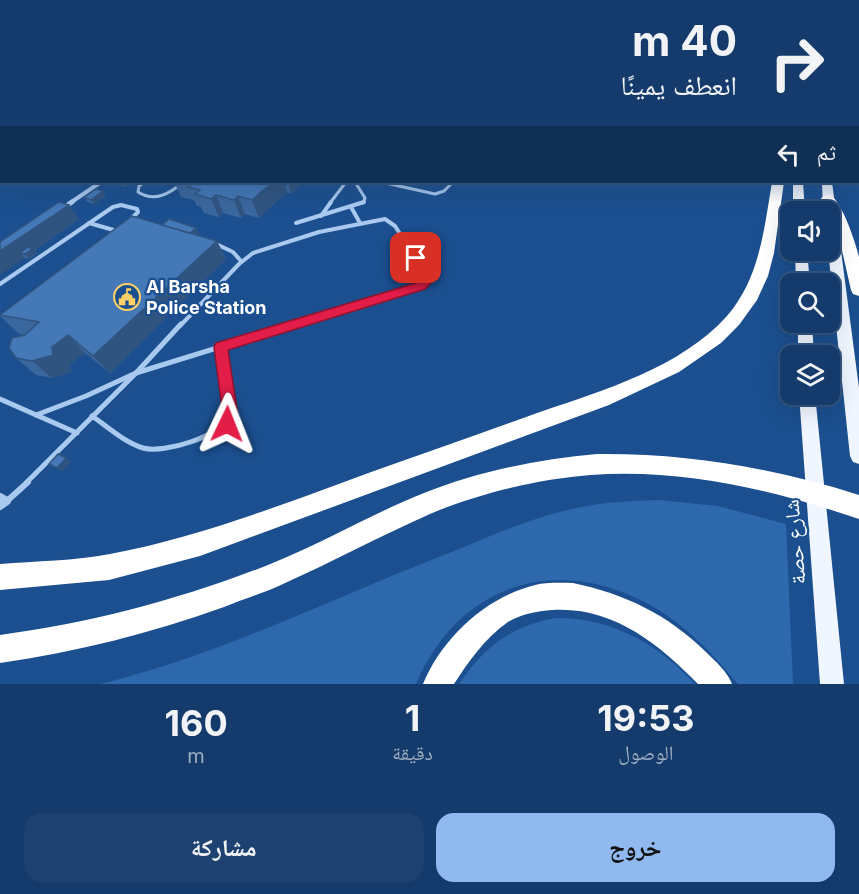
<!DOCTYPE html>
<html lang="ar">
<head>
<meta charset="utf-8">
<style>
  :root { --surface:#143b6b; --page:#1d4271; --text:#f1f3f6; --muted:#9dadc1; --line:#33557e; --accent:#90b9f0 }
  body { margin:0; font-family:Inter,"Noto Naskh Arabic",sans-serif; background:var(--page); color:var(--text); direction:rtl; height:100vh; display:flex; flex-direction:column; font-size:22px; white-space:nowrap }
  * { box-sizing:border-box; margin:0 }
  p { font-size:20px; color:var(--muted) }
  .icon { flex:none; width:33px; height:33px; fill:none; stroke:currentColor; stroke-width:2; stroke-linecap:round; stroke-linejoin:round }
  .map { position:relative; height:684px; overflow:hidden; direction:ltr }
  .side { display:flex; flex-direction:column; background:var(--surface); flex:1 }
  .side>* { flex:none }
  .guide { position:absolute; left:0px; top:0px; width:860px; height:183px; box-shadow:0 6px 24px #0002,0 0 0 2px var(--line); direction:rtl; background:#143b6b; color:var(--text); overflow:hidden }
  .controls { position:absolute; left:780px; top:201px; display:grid; gap:12px }
  .controls a { display:grid; place-items:center; width:60px; height:60px; border-radius:12px; background:var(--surface); box-shadow:0 6px 24px #0002,0 0 0 2px var(--line); font-size:30px }
  .pin { position:absolute; display:grid; place-items:center; width:51px; height:51px; color:#fff; margin:-26px; border-radius:12px; box-shadow:0 3px 9px #0006 }
  .me { position:absolute; width:66px; margin:-33px; rotate:2deg; stroke-linejoin:round; filter:drop-shadow(0 0 4px #0008) }
  .turn { display:flex; align-items:center; gap:21px; height:126px; padding:0 24px; font-size:27px }
  .turn .icon { width:78px; height:78px; stroke-width:2.5 }
  .turn b { display:block; font-size:42px; line-height:51px }
  .then { display:flex; align-items:center; height:57px; padding:0 24px; background:#0003; gap:12px; font-size:22px }
  .eta { display:flex; justify-content:space-evenly; align-items:center; height:102px; text-align:center }
  .eta b { font-size:36px; font-weight:700; line-height:42px }
  .action { display:flex; gap:12px; margin-top:auto; padding:12px 24px }
  .action a { flex:1; height:69px; border-radius:18px; background:var(--accent); color:#111; font-size:24px; font-weight:700; line-height:69px; text-align:center }
  .action a+a { background:var(--page); color:var(--text) }
  .map>svg:first-child { display:block }
  .green { fill:#2e69ad }
  .lines { fill:none; stroke-linecap:round; stroke-linejoin:round }
  .service-far3 { stroke:#a9c9ee; stroke-width:3 }
  .service-far2 { stroke:#a9c9ee; stroke-width:4 }
  .service-far1 { stroke:#a9c9ee; stroke-width:5 }
  .service { stroke:#a9c9ee; stroke-width:6 }
  .minor-far2 { stroke:#a9c9ee; stroke-width:4 }
  .minor-far1 { stroke:#a9c9ee; stroke-width:5 }
  .minor { stroke:#a9c9ee; stroke-width:8 }
  .primary { fill:#f0f6ff; fill-rule:evenodd }
  .motorway { fill:#fff; fill-rule:evenodd }
  .wall { fill:#3a679d }
  .shaded-wall { fill:#305480 }
  .building { fill:#4478b7; stroke:#305480; stroke-width:1.5 }
  .route { fill:#e11d48; stroke:#92132f; stroke-width:1.5 }
  .labels { text-anchor:middle; stroke-width:4.5; stroke-linejoin:round; paint-order:stroke }
  .poi-label { font-size:18px; font-weight:bold; fill:#fff; stroke:#1b4f8f; text-anchor:start }
  .near-street-label { font-size:21px; fill:#fff; stroke:#1b4f8f }
</style>
</head>
<body>
<div class="map">
<svg width="859" height="684" viewBox="0 0 859 684">
  <rect width="100%" height="100%" fill="#1b4f8f"/>
  <!-- green -->
  <g class="green">
    <path d="M 658,500 L 718,506 L 786,524 L 793,684 L 738,684 C 713,654 685,624 650,605 C 556,553 459,584 416,684 L 100,684 C 220,655 330,599 444,555 C 487,538 531,517 577,508 C 604,502 630,501 658,500 Z"/>
    <path d="M 555,618 C 611,617 658,644 695,684 L 459,684 C 485,646 510,627 555,618 Z"/>
  </g>
  <g class="lines">
    <!-- service-far3 -->
    <g class="service-far3">
      <path d="M 145,182 L 139,186 L 138,192 C 155,203 170,193 184,182"/>
      <path d="M 355,182 L 365,198 L 363,203"/>
      <path d="M 381,182 L 435,194 L 444,191 L 453,182"/>
      <path d="M 330,203 L 346,182"/>
    </g>
    <!-- service-far2 -->
    <g class="service-far2">
      <path d="M 351,207 L 360,223"/>
      <path d="M 321,216 L 331,202"/>
      <path d="M 89,223 L 117,231"/>
      <path d="M 296,223 L 364,202"/>
      <path d="M 214,243 L 233,252 L 241,261"/>
      <path d="M 0,284 L 113,207 L 121,205 L 137,209 L 138,212 L 131,219"/>
      <path d="M 180,326 L 239,264 L 253,253 L 319,232 L 385,219 L 395,226 L 427,276 L 420,286 L 289,326"/>
    </g>
    <!-- service-far1 -->
    <g class="service-far1">
      <path d="M 136,373 L 181,324"/>
      <path d="M 136,373 L 294,324"/>
      <path d="M 0,399 L 77,433"/>
      <path d="M 36,415 L 86,396 L 136,373"/>
      <path d="M 92,416 C 108,427 124,442 143,448 C 165,454 220,436 231,416 L 220,347"/>
      <path d="M 26,483 L 136,373"/>
    </g>
    <!-- service -->
    <path class="service" d="M 7,501 L 28,482"/>
    <!-- minor-far2 -->
    <path class="minor-far2" d="M 70,203 L 101,182"/>
    <!-- minor-far1 -->
    <path class="minor-far1" d="M 63,208 L 72,202"/>
    <!-- minor -->
    <path class="minor" d="M 0,497 L 7,501 L 0,506"/>
    <!-- primary -->
    <g class="primary">
      <path d="M 793,182 L 803,182 L 805,212 L 793,212 Z"/>
      <path d="M 822,182 L 832,182 L 859,388 L 859,464 L 853,462 L 850,456 L 828,250 L 830,212 L 823,212 Z"/>
      <path d="M 795,250 L 807,250 L 810,284 L 796,284 Z"/>
      <path d="M 798,322 L 812,322 L 814,356 L 798,356 Z"/>
      <path d="M 799,394 L 815,394 L 844,684 L 820,684 Z"/>
    </g>
    <!-- motorway -->
    <g class="motorway">
      <path d="M 772,182 L 784,182 L 774,253 L 768,276 L 757,300 L 739,325 L 721,343 L 679,372 L 609,405 L 200,556 L 109,580 L 0,590 L 0,564 C 36,561 75,561 110,554 C 211,535 308,494 405,460 C 450,444 495,428 540,412 C 604,390 680,368 727,316 C 760,278 764,229 772,182 Z"/>
      <path d="M 828,194 C 841,197 856,244 859,257 C 859,269 859,283 859,296 L 853,294 L 851,290 L 838,233 L 821,198 Z"/>
      <path d="M 597,454 C 688,453 773,468 859,495 L 859,519 C 762,486 659,463 556,479 C 519,484 464,499 430,514 C 380,536 332,562 283,584 C 264,593 243,599 224,607 C 151,633 77,652 0,663 L 0,635 C 92,623 181,599 268,565 C 321,544 371,514 424,493 C 479,471 539,459 597,454 Z"/>
      <path d="M 573,583 C 625,594 667,614 706,652 C 716,662 727,671 732,684 L 698,684 C 658,643 612,606 552,610 C 537,611 521,614 508,622 C 485,638 469,661 454,684 L 423,684 C 442,638 486,597 535,585 C 547,582 561,583 573,583 Z"/>
    </g>
  </g>
  <!-- wall -->
  <g class="wall">
    <path d="M 115,182 L 133,182 L 125,187 L 117,184 Z"/>
    <path d="M 174,182 L 303,182 L 291,194 L 287,192 L 259,218 L 245,214 L 241,218 L 223,213 L 219,217 L 204,213 L 201,207 L 197,206 L 194,200 L 181,197 Z"/>
    <path d="M 106,196 L 94,204 L 87,202 L 84,197 Z"/>
    <path d="M 69,205 L 79,219 L 35,250 L 37,253 L 29,259 L 24,258 L 0,242 Z"/>
    <path d="M 200,236 L 217,241 L 226,259 L 110,373 L 85,353 L 70,364 L 71,372 L 52,378 L 36,375 L 16,358 L 25,335 L 19,334 L 0,316 L 0,315 Z"/>
  </g>
  <!-- shaded-wall -->
  <g class="shaded-wall">
    <path d="M 122,182 L 133,182 L 125,187 Z"/>
    <path d="M 273,182 L 284,182 L 287,192 L 259,218 L 252,200 Z"/>
    <path d="M 288,182 L 303,182 L 291,194 Z"/>
    <path d="M 103,191 L 106,196 L 94,204 L 91,200 Z"/>
    <path d="M 216,195 L 223,213 L 219,217 L 211,199 Z"/>
    <path d="M 238,196 L 245,214 L 241,218 L 234,200 Z"/>
    <path d="M 69,205 L 79,219 L 35,250 L 37,253 L 29,259 L 25,254 L 20,253 L 25,258 L 0,275 L 0,251 Z"/>
    <path d="M 196,228 L 201,237 L 188,235 Z"/>
    <path d="M 217,241 L 226,259 L 110,373 L 93,356 Z"/>
    <path d="M 68,335 L 85,353 L 70,364 L 71,372 L 52,378 L 32,361 Z"/>
    <path d="M 66,458 L 71,462 L 62,472 L 57,468 Z"/>
  </g>
  <!-- building -->
  <g class="building">
    <path d="M 185,182 L 273,182 L 252,200 L 238,196 L 234,200 L 216,195 L 211,199 L 195,194 L 200,190 L 188,187 L 193,184 Z"/>
    <path d="M 96,189 L 103,191 L 91,200 L 84,197 Z"/>
    <path d="M 59,202 L 69,205 L 0,251 L 0,242 Z"/>
    <path d="M 132,216 L 217,241 L 93,356 L 68,335 L 52,347 L 53,355 L 32,361 L 16,358 L 9,348 L 12,338 L 25,335 L 39,322 L 0,315 Z"/>
    <path d="M 169,219 L 196,228 L 190,233 L 162,225 Z"/>
    <path d="M 28,247 L 33,249 L 25,254 L 20,253 Z"/>
    <path d="M 58,454 L 66,458 L 57,468 L 49,464 Z"/>
  </g>
  <!-- sky -->
  <linearGradient id="sky" x2="0" y2="1"><stop stop-color="#0f2b4f"/><stop offset="0.53" stop-color="#39639b"/><stop offset="1" stop-color="#39639b" stop-opacity="0"/></linearGradient>
  <rect width="859" height="202" fill="url(#sky)"/>
  <!-- route -->
  <path class="route" d="M 416,254 L 420,255 L 433,276 L 430,284 L 425,289 L 228,350 L 238,416 L 232,429 L 227,431 L 221,429 L 219,424 L 223,416 L 214,347 L 216,343 L 416,283 L 421,276 L 410,258 Z"/>
  <!-- icons -->
  <defs>
    <symbol id="civic-ring" viewBox="-11 -11 22 22"><circle r="9.5" fill="#1b4f8f" stroke="#ffd166" stroke-width="1.5"/><path d="M-.6-6.5H3V-4.5H.6V-3L4-1V1h2V6H-6V1h2V-1L-.6-3ZM-1.2 2.5V6h2.4V2.5Z" fill="#ffd166"/></symbol>
  </defs>
  <g fill-rule="evenodd">
    <use href="#civic-ring" x="112" y="282" width="30" height="30"/>
  </g>
  <g class="labels">
    <!-- poi labels -->
    <g class="poi-label">
      <text x="146" y="293">Al Barsha<tspan x="146" dy="21">Police Station</tspan></text>
    </g>
    <!-- near-street labels -->
    <g class="near-street-label">
      <text transform="translate(795 542) rotate(-95)" y="7">شارع حصة</text>
    </g>
  </g>
</svg>
<div class="controls">
<a><svg class="icon" aria-label="sound" viewBox="0 0 24 24"><path d="M4 9h4l5-4v14l-5-4H4zM17 9q2 3 0 6"/></svg></a>
<a><svg class="icon" aria-label="search" viewBox="0 0 24 24"><circle cx="10" cy="10" r="6"/><path d="M15 15l6 6"/></svg></a>
<a><svg class="icon" aria-label="layers" viewBox="0 0 24 24"><path d="M12 4l9 5-9 5-9-5zM3 14l9 5 9-5"/></svg></a>
</div>
<div class="pin" style="left:416px;top:258px;background:#d93025"><svg class="icon" aria-label="arrive" viewBox="0 0 24 24"><path d="M6 21V4h12l-3 4 3 4H6"/></svg></div>
<svg class="me" style="left:227px;top:424px" viewBox="-20 -20 40 40"><path d="M0-17L14 15 0 8-14 15z" fill="#e11d48" stroke="#fff" stroke-width="4"/></svg>
<div class="guide">
<div class="turn"><svg class="icon" aria-label="right" viewBox="0 0 24 24"><path d="M7 20v-9h11M14 6l5 5-5 5"/></svg><div><b>40 m</b>انعطف يمينًا</div></div>
<div class="then">ثم<svg class="icon" aria-label="left" viewBox="0 0 24 24"><path d="M17 20v-9H6M10 6l-5 5 5 5"/></svg></div>
</div>
</div>
<section class="side">
<div class="eta">
<div><b>19:53</b><p>الوصول</p></div>
<div><b>1</b><p>دقيقة</p></div>
<div><b>160</b><p>m</p></div>
</div>
<div class="action"><a>خروج</a><a>مشاركة</a></div>
</section>
</body>
</html>
